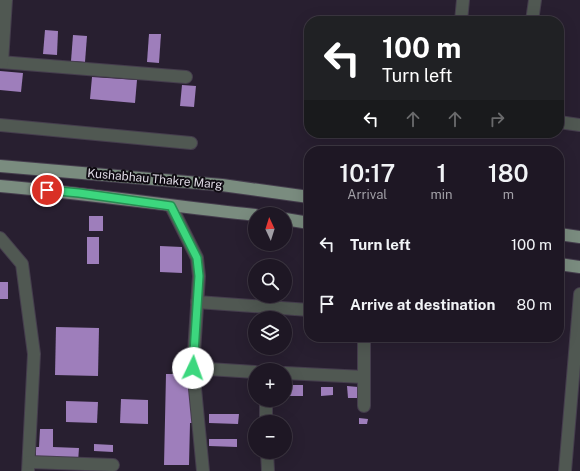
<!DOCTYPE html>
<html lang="en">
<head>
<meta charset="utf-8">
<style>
  :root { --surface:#1e1724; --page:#2b2431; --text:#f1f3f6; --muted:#a19fa6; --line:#3c3641 }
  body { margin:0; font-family:"Public Sans",sans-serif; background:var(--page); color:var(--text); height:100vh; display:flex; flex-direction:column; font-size:15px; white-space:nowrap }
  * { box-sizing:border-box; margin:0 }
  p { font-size:13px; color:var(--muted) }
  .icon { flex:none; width:22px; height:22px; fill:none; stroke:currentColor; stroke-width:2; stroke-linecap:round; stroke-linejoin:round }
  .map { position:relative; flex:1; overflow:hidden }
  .details { position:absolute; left:304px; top:146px; width:260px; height:196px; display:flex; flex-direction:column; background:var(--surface); border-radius:16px; box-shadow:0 4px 16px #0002,0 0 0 1px var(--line) }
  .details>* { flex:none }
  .hud { position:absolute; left:304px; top:16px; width:260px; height:122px; border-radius:16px; box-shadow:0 4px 16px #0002,0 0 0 1px var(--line); background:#202124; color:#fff; overflow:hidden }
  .needle { width:26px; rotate:356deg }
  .buttons { position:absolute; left:248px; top:207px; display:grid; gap:8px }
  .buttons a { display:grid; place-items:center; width:44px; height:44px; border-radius:50%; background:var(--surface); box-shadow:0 4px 16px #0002,0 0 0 1px var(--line); font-size:20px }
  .pin { position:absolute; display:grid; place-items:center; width:34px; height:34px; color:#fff; margin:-17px; border:2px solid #fff; border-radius:50%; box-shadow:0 1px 4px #0007 }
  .me { position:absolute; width:44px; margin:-22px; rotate:3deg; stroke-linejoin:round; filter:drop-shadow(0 0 3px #0008) }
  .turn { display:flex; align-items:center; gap:14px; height:84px; padding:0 12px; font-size:18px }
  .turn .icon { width:52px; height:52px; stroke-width:2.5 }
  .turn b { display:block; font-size:28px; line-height:34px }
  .lanes { display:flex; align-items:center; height:38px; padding:0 12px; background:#0003; justify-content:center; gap:20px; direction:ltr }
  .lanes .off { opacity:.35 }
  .eta { display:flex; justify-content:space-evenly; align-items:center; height:68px; text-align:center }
  .eta b { font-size:24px; font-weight:600; line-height:28px }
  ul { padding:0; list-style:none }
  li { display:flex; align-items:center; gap:12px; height:60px; padding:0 12px }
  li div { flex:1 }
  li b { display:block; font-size:15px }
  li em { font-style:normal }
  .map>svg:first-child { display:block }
  .building { fill:#9e7ebb }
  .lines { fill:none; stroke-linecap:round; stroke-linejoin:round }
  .minor-casing { stroke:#453d4d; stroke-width:14 }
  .major-casing { stroke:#453d4d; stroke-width:14 }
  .minor { stroke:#505852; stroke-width:12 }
  .major { stroke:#7a8c7f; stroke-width:12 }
  .route-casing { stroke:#278c52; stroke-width:10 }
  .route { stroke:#3cd77e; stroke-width:7 }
  .labels { text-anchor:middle; stroke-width:4; stroke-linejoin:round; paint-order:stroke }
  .street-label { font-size:12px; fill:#ddd8e3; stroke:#0f0b12 }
</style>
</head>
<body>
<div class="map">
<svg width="580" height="471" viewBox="0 0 580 471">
  <rect width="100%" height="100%" fill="#281f30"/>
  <!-- building -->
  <g class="building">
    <path d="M 45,30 L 58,31 L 57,55 L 43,54 Z"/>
    <path d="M 149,34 L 161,34 L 159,63 L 147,62 Z"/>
    <path d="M 73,35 L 87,36 L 85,62 L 71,61 Z"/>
    <path d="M 0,71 L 23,73 L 21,92 L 0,90 Z"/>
    <path d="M 92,77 L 137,80 L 135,103 L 90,99 Z"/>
    <path d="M 182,85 L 196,86 L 194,107 L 180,106 Z"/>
    <rect x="89" y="216" width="14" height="15"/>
    <rect x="87" y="237" width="12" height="27"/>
    <path d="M 160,246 L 182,247 L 182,273 L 160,272 Z"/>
    <rect x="0" y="282" width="8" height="17"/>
    <path d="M 56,327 L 99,328 L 98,376 L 55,375 Z"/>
    <path d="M 166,374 L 195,374 L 194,423 L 190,423 L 189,465 L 164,465 Z"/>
    <rect x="285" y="385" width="18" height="11"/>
    <path d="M 347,386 L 358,387 L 358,398 L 348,398 Z"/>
    <path d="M 321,387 L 333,387 L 333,395 L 321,396 Z"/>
    <path d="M 121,399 L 148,400 L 148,424 L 120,423 Z"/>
    <path d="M 66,401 L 98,402 L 97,423 L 66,422 Z"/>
    <path d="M 209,414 L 239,414 L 238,424 L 209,423 Z"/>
    <path d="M 359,418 L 368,419 L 367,424 L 359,424 Z"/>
    <path d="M 40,429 L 53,429 L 53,447 L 79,448 L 78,462 L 36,461 L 36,447 L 39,447 Z"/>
    <path d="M 209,439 L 237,439 L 237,447 L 209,446 Z"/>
    <path d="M 94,444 L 113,445 L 113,452 L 94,451 Z"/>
  </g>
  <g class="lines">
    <defs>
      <g id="minor">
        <path d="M 461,21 L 463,0"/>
        <path d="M 532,21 L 535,0"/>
        <path d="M 0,62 L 186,77"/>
        <path d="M 2,62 L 6,0"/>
        <path d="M 559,122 L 580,125"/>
        <path d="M 0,125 L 191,143"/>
        <path d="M 171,206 L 197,258 L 199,276 L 193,368 L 203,471"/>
        <path d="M 0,238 L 22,264 L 34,354 L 28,471"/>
        <path d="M 197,302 L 309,310"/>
        <path d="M 193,368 L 255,372"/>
        <path d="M 285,373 L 364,377"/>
        <path d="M 266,400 L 266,422"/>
        <path d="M 364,406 L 364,337"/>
        <path d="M 267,452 L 268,471"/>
        <path d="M 29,462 L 113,465"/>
        <path d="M 565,471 L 580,294"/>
      </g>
      <g id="major">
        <path d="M 0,166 L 222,185 L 309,197"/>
        <path d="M 0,186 C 85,193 170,206 255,215"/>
        <path d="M 285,219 L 309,223"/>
        <path d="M 559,234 L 580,237"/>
        <path d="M 559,264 L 580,267"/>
      </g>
    </defs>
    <!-- minor casing -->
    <use href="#minor" class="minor-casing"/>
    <!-- major casing -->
    <use href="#major" class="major-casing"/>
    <!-- minor -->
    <use href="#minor" class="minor"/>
    <!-- major -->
    <use href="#major" class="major"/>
  </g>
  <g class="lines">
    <defs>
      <path id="route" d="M 47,190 L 79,193 L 171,206 L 197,258 L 199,276 L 193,368"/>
    </defs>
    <!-- route casing -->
    <use href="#route" class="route-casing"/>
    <!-- route -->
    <use href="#route" class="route"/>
  </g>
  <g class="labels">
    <!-- street labels -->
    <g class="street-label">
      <text transform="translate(155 179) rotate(5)" y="4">Kushabhau Thakre Marg</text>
    </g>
  </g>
</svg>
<div class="buttons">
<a><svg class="needle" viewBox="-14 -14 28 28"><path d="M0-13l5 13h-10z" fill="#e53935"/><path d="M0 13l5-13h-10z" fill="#a19fa6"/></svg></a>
<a><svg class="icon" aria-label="search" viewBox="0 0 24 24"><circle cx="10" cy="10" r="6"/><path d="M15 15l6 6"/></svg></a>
<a><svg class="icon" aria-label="layers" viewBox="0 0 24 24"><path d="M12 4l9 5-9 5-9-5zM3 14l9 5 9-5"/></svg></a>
<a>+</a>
<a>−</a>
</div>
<div class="pin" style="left:47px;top:190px;background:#d93025"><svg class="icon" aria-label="arrive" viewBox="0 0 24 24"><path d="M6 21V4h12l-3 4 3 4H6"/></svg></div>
<svg class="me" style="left:193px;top:368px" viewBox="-20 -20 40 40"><circle r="19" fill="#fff"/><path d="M0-13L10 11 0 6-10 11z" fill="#3cd77e"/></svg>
<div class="hud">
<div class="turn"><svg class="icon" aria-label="left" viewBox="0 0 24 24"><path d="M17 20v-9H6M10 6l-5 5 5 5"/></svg><div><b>100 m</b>Turn left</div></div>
<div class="lanes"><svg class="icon" aria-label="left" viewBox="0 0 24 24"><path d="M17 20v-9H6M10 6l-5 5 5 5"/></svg><svg class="icon off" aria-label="ahead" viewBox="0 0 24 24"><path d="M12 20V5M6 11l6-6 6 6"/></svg><svg class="icon off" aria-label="ahead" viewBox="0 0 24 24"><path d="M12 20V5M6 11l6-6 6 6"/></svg><svg class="icon off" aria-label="right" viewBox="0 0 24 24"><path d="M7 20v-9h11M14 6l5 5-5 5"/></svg></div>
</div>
<section class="details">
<div class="eta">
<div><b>10:17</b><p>Arrival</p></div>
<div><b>1</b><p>min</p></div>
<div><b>180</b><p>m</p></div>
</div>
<ul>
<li><svg class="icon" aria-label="left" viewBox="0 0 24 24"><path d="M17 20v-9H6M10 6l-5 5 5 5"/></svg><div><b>Turn left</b></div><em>100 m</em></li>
<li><svg class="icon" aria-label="arrive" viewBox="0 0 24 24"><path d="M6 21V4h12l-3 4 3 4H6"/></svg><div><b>Arrive at destination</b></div><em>80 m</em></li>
</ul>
</section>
</div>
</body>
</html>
